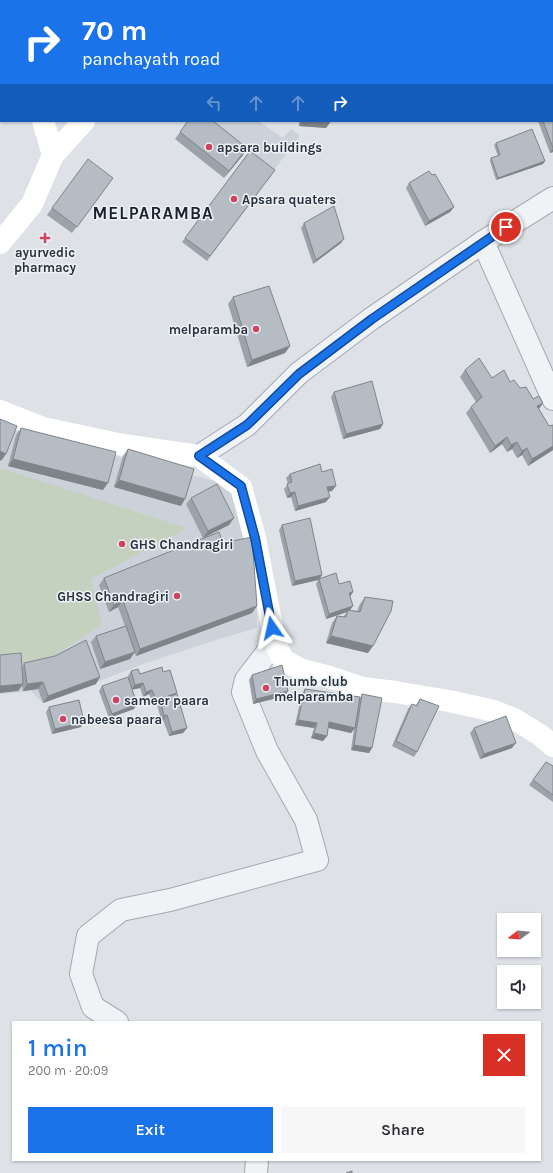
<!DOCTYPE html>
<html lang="en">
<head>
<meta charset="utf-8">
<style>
  :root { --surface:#fff; --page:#f7f7f7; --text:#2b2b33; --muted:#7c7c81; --accent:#1a73e8 }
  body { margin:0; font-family:Karla,sans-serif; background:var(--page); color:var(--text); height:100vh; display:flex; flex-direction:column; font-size:15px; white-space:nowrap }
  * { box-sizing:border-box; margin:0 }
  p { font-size:13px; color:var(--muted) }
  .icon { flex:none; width:22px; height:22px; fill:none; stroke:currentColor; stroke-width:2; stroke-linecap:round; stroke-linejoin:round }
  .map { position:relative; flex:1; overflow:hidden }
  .details { position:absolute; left:12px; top:1021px; width:529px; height:140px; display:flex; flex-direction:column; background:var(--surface); border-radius:0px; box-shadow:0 1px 3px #0004 }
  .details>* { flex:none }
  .guide { position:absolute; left:0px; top:0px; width:553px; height:122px; box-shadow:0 1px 3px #0004; background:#1a73e8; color:#fff; overflow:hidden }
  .needle { width:26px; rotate:254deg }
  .controls { position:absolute; left:497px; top:913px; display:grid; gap:8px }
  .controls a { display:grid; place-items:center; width:44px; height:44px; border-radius:0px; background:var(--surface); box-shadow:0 1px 3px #0004; font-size:20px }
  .pin { position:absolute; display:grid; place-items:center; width:34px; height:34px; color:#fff; margin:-17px; border:2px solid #fff; border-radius:50%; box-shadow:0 1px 4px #0007 }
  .me { position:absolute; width:44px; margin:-22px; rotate:349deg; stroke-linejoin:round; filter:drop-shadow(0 0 3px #0008) }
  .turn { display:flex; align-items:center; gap:14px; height:84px; padding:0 16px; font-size:18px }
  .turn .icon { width:52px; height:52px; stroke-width:2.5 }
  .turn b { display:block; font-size:28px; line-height:34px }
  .lanes { display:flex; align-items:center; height:38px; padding:0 16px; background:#0003; justify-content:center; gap:20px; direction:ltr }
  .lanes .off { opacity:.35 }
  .round { display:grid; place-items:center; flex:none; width:42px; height:42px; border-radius:0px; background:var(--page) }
  .summary { display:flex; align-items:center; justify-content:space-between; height:68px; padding:0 16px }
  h1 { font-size:24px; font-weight:600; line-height:30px; color:var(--accent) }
  .cta { display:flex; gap:8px; margin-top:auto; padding:8px 16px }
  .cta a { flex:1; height:46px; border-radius:0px; background:var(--accent); color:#fff; font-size:16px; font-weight:600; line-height:46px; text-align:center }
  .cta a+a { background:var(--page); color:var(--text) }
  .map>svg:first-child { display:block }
  .built { fill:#ccd2d9 }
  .green { fill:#c5d1bf }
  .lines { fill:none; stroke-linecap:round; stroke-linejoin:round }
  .street-casing { stroke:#a3a9b1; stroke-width:24 }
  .primary-casing { stroke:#9da8b3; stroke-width:24 }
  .street { stroke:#f0f3f6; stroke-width:22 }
  .secondary { stroke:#fff; stroke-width:22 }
  .primary { stroke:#fff; stroke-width:22 }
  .wall { fill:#9ca2a9 }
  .shaded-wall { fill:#7f8489 }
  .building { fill:#b5bcc4; stroke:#7f8489 }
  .route-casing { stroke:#114b97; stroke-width:10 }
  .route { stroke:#1a73e8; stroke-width:7 }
  .poi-dot { fill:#cc4462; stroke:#edf1f5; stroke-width:1.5 }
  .labels { text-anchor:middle; stroke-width:3; stroke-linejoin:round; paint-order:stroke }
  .poi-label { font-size:13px; font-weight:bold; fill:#27313e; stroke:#edf1f5; text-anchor:start }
  .district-label { font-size:17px; font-weight:bold; letter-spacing:1px; fill:#1a222e; stroke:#edf1f5 }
</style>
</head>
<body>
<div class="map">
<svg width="553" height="1173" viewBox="0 0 553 1173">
  <rect width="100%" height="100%" fill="#dee2e7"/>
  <!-- built -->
  <g class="built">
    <path d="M 209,121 L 258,121 L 283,138 L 291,129 L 300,136 L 273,171 Z"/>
    <path d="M 0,427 L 231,485 L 257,603 L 257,628 L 219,639 L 146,663 L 43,703 L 31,691 L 0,694 Z"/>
  </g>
  <!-- green -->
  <path class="green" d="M 0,468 L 187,528 L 91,579 L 102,625 L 44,662 L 0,664 Z"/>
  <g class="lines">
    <defs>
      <g id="street">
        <path d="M 483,242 L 553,399"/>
        <path d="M 199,456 L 247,425 L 299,373 L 371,319 L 483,242 L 553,198"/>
        <path d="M 117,1022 L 93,1007 L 81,974 L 88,936 L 121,910 L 170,900 L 317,860 L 306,820 L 267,751 L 243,692 L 246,680 L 275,642"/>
        <path d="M 256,1173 L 257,1160"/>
      </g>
      <g id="primary">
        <path d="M 159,1 L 162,0"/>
        <path d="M 0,54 L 1,54"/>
      </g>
    </defs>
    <!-- street casing -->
    <use href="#street" class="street-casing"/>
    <!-- primary casing -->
    <use href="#primary" class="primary-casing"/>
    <!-- street -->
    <use href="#street" class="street"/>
    <!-- secondary -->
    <g class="secondary">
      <path d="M 43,121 L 53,155 L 58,143"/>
      <path d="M 0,243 L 32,204 L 53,155 L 84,121"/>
      <path d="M 0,411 L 43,428 L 123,445 L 199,456 L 241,487 L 255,538 L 275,642 L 283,660 L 302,670 L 326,676 L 363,688 L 395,692 L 449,701 L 494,711 L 516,720 L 540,735 L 553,746"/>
    </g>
    <!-- primary -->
    <use href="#primary" class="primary"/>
  </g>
  <!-- wall -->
  <g class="wall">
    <rect x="265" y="0" width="143" height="1"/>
    <path d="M 553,111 L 553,152 L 550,153 L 538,121 L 552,121 Z"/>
    <path d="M 188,121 L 243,155 L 224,178 L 175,139 Z"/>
    <path d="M 299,121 L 331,121 L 326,128 L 299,126 Z"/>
    <path d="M 496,143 L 543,164 L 496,180 L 490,161 L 491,158 L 498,156 L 494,145 Z"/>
    <path d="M 250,151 L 275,170 L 207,261 L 182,242 Z"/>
    <path d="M 113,178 L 72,233 L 47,215 L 52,208 Z"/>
    <path d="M 409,183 L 454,207 L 450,212 L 425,226 L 406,188 Z"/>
    <path d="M 304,223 L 341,243 L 313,264 L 301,228 Z"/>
    <path d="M 233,297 L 290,346 L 285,353 L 247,367 L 228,304 Z"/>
    <path d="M 465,370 L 492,378 L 510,382 L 520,388 L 533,399 L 543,403 L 539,409 L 553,450 L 528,466 L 522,455 L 517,458 L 512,449 L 507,452 L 502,444 L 490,453 L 466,413 L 471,407 L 476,402 L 460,377 Z"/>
    <path d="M 334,392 L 383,424 L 380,429 L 343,439 L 331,397 Z"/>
    <path d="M 21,428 L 103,490 L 8,466 L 16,435 Z"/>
    <path d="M 128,449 L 181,506 L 114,487 L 123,456 Z"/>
    <path d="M 322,472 L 332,491 L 328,492 L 326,502 L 295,511 L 291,497 L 287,498 L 284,489 L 288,484 L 286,478 L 290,474 Z"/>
    <path d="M 191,498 L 229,525 L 203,538 L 186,504 Z"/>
    <path d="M 282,525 L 322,575 L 320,579 L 339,584 L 350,597 L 353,606 L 350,610 L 357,611 L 360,604 L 365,597 L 368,653 L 326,643 L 332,623 L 337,616 L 343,617 L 347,612 L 326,619 L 316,584 L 318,580 L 292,586 L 279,530 Z"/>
    <path d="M 223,543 L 252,613 L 136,656 L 134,652 L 130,659 L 100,669 L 91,642 L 96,636 L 125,626 L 118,607 L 109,612 L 99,585 L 104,578 Z"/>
    <path d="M 24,663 L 96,684 L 43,703 L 38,689 L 23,691 L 22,686 L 18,691 L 22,667 Z"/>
    <path d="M 131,671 L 140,674 L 163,672 L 176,695 L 187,728 L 183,733 L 169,736 L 163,720 L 161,720 L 157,704 L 158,703 L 153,704 L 149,694 L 143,697 L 140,688 L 132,689 L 137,704 L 134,709 L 109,718 L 99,691 L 102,686 L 129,682 L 128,676 Z"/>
    <path d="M 252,675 L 285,696 L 253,704 L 249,680 Z"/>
    <path d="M 305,689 L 360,698 L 362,694 L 372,748 L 369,753 L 351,750 L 354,729 L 351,733 L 328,728 L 327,736 L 323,741 L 311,738 L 314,728 L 295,725 L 302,694 Z"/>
    <path d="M 420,699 L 417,752 L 414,757 L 392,746 L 408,709 L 412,704 L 416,705 Z"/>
    <path d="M 49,707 L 81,727 L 52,734 L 46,712 Z"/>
    <path d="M 474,728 L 512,748 L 480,759 L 470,733 Z"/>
    <path d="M 546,762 L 553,766 L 553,802 L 529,785 Z"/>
  </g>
  <!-- shaded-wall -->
  <g class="shaded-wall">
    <path d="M 302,121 L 331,121 L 326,128 L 299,126 Z"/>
    <path d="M 247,148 L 243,155 L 224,178 L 229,171 Z"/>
    <path d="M 553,148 L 553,152 L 550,153 Z"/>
    <path d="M 545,161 L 543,164 L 496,180 L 498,178 Z"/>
    <path d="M 454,207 L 450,212 L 425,226 L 429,221 Z"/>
    <path d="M 344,239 L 341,243 L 313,264 L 316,260 Z"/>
    <path d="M 290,346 L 285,353 L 247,367 L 252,360 Z"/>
    <path d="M 543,403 L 538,410 L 537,406 Z"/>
    <path d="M 383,424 L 380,429 L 343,439 L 346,434 Z"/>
    <path d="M 507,437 L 502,444 L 490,453 L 495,446 Z"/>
    <path d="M 517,442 L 512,449 L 507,452 L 511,445 Z"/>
    <path d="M 553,446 L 553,450 L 528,466 L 532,459 Z"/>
    <path d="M 527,448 L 522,455 L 517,458 L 522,451 Z"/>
    <path d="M 0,451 L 6,454 L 1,461 L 0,460 Z"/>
    <path d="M 13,459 L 108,483 L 103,490 L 8,466 Z"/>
    <path d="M 119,480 L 185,499 L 181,506 L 114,487 Z"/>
    <path d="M 336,486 L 332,491 L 324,492 L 327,487 Z"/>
    <path d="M 295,492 L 291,497 L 287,498 L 290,493 Z"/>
    <path d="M 330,497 L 326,502 L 295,511 L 298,506 Z"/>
    <path d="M 234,518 L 229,525 L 203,538 L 208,531 Z"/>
    <path d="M 322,575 L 318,580 L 292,586 L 295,581 Z"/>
    <path d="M 353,592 L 350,597 L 349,593 Z"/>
    <path d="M 123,600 L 118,607 L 109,612 L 114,605 Z"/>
    <path d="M 257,606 L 252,613 L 136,656 L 140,649 Z"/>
    <path d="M 353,606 L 349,611 L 348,610 L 347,612 L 326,619 L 329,614 Z"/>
    <path d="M 331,636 L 373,646 L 368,653 L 326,643 Z"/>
    <path d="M 135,652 L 130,659 L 100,669 L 105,662 Z"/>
    <path d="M 100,677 L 96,684 L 43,703 L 48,696 Z"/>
    <path d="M 43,682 L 38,689 L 23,691 L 27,684 Z"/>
    <path d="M 143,683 L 140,688 L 131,690 L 135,685 Z"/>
    <path d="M 23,684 L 18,691 L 0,693 L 0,686 Z"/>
    <path d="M 152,690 L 149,694 L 143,697 L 146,692 Z"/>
    <path d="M 288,691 L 285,696 L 253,704 L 256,699 Z"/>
    <path d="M 177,693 L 174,698 L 160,699 L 158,703 L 153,704 L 156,700 Z"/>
    <path d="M 137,704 L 134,709 L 109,718 L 112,714 Z"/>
    <path d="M 167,715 L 163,720 L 161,720 L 164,716 Z"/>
    <path d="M 298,720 L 317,723 L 314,728 L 295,725 Z"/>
    <path d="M 84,722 L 81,727 L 52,734 L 55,729 Z"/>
    <path d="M 329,722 L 355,728 L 351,733 L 326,727 Z"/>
    <path d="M 187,728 L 183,733 L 169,736 L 172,732 Z"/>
    <path d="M 314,733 L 327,736 L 323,741 L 311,738 Z"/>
    <path d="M 516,743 L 512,748 L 480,759 L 484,754 Z"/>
    <path d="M 354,745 L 372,748 L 369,753 L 351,750 Z"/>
  </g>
  <!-- building -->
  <g class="building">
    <rect x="271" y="0" width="137" height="1"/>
    <path d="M 552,111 L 553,111 L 553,148 L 543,121 L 552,121 Z"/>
    <path d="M 188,121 L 213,121 L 247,148 L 229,171 L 180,132 Z"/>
    <path d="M 532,129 L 545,161 L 498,178 L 491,158 L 500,155 L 496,143 Z"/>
    <path d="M 250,151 L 275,170 L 210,256 L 185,238 Z"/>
    <path d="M 88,159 L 113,178 L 77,227 L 52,208 Z"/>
    <path d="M 429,171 L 432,175 L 435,174 L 454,207 L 429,221 L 409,183 Z"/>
    <path d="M 334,206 L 344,239 L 316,260 L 304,223 Z"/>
    <path d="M 269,286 L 290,346 L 252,360 L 233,297 Z"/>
    <path d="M 479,358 L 492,378 L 504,370 L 510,382 L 514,380 L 520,388 L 526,387 L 533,399 L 539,396 L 543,403 L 537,406 L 549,426 L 553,425 L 553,446 L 532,459 L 527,448 L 522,451 L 517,442 L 511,445 L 507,437 L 495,446 L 471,407 L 482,397 L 465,370 Z"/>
    <path d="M 372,381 L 383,424 L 346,434 L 334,392 Z"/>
    <path d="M 0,419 L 17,426 L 6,454 L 0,451 Z"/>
    <path d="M 21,428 L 116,452 L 108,483 L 13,459 Z"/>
    <path d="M 128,449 L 194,469 L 185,499 L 119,480 Z"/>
    <path d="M 320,464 L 322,472 L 332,469 L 336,486 L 327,487 L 330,497 L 298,506 L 295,492 L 290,493 L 287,484 L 292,482 L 290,474 Z"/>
    <path d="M 217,484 L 234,518 L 208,531 L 191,498 Z"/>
    <path d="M 310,518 L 322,575 L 295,581 L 282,525 Z"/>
    <path d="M 219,532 L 223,543 L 252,537 L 257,606 L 140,649 L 123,600 L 114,605 L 104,578 Z"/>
    <path d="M 336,573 L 339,584 L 350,581 L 353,592 L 349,593 L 353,606 L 329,614 L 319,579 Z"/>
    <path d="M 365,597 L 393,601 L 391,611 L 373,646 L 331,636 L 337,616 L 346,617 L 348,610 L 360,612 Z"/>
    <path d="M 126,626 L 135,652 L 105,662 L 96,636 Z"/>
    <path d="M 86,640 L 100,677 L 48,696 L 43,682 L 27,684 L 24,663 L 55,656 Z"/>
    <path d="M 21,653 L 23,684 L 0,686 L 0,655 Z"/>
    <path d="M 282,665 L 288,691 L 256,699 L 252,675 Z"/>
    <path d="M 162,667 L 163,672 L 170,670 L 177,693 L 156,700 L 152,690 L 146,692 L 143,683 L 135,685 L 131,671 L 138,669 L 140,674 Z"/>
    <path d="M 128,677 L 137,704 L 112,714 L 102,686 Z"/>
    <path d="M 305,689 L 360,697 L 355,728 L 329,722 L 327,736 L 314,733 L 317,723 L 298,720 Z"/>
    <path d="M 177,694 L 187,728 L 172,732 L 167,715 L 164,716 L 160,699 Z"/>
    <path d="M 362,694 L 382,698 L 372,748 L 354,745 Z"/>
    <path d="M 420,699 L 439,706 L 417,752 L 396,741 L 412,704 L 417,706 Z"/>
    <path d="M 79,700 L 84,722 L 55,729 L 49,707 Z"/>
    <path d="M 506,716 L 516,743 L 484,754 L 474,728 Z"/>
    <path d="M 546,762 L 553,766 L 553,795 L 533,780 Z"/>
    <path d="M 352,1171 L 352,1173 L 346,1173 Z"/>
  </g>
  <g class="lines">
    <defs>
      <path id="route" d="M 272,628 L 255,538 L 241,486 L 199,456 L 247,425 L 299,374 L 372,319 L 506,227"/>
    </defs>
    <!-- route casing -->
    <use href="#route" class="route-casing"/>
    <!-- route -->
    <use href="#route" class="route"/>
  </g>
  <!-- markers -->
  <g class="poi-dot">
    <circle cx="209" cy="147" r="4"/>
    <circle cx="234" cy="199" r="4"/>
    <path d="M43 232h4v4h4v4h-4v4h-4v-4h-4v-4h4z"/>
    <circle cx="256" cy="329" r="4"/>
    <circle cx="122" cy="544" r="4"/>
    <circle cx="177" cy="596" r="4"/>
    <circle cx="266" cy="688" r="4"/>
    <circle cx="116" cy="700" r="4"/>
    <circle cx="63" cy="719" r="4"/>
  </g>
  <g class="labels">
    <!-- poi labels -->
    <g class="poi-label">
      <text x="217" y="152">apsara buildings</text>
      <text x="242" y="204">Apsara quaters</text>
      <text x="45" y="257" text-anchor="middle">ayurvedic<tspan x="45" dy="15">pharmacy</tspan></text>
      <text x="248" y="334" text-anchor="end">melparamba</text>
      <text x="130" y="549">GHS Chandragiri</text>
      <text x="169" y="601" text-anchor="end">GHSS Chandragiri</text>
      <text x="274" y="686">Thumb club<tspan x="274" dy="15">melparamba</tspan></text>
      <text x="124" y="705">sameer paara</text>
      <text x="71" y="724">nabeesa paara</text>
    </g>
    <!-- district labels -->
    <g class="district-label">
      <text x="153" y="219">MELPARAMBA</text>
    </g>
  </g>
</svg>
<div class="controls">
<a><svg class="needle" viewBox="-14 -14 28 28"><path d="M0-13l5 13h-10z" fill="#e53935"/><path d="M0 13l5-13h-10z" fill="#7c7c81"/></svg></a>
<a><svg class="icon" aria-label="sound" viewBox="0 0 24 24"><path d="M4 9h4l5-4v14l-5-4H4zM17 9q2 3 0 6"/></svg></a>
</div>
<div class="pin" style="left:506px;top:227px;background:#d93025"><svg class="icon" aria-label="arrive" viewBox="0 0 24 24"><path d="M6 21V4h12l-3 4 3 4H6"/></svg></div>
<svg class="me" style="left:272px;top:628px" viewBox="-20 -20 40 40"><path d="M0-17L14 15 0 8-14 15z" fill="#1a73e8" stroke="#fff" stroke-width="4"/></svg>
<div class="guide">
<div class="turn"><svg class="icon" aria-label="right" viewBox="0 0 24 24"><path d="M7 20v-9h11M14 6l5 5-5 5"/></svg><div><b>70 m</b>panchayath road</div></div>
<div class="lanes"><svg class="icon off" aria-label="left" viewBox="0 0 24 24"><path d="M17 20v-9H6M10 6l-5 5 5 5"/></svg><svg class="icon off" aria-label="ahead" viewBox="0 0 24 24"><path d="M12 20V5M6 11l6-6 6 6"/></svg><svg class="icon off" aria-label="ahead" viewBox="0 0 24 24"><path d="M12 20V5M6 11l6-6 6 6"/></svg><svg class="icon" aria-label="right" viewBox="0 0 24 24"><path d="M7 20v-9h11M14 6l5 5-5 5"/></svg></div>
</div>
<section class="details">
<div class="summary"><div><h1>1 min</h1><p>200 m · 20:09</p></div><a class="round" style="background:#d93025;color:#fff"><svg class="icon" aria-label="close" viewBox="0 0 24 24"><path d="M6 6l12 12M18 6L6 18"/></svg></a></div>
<div class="cta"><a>Exit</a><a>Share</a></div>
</section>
</div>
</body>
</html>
